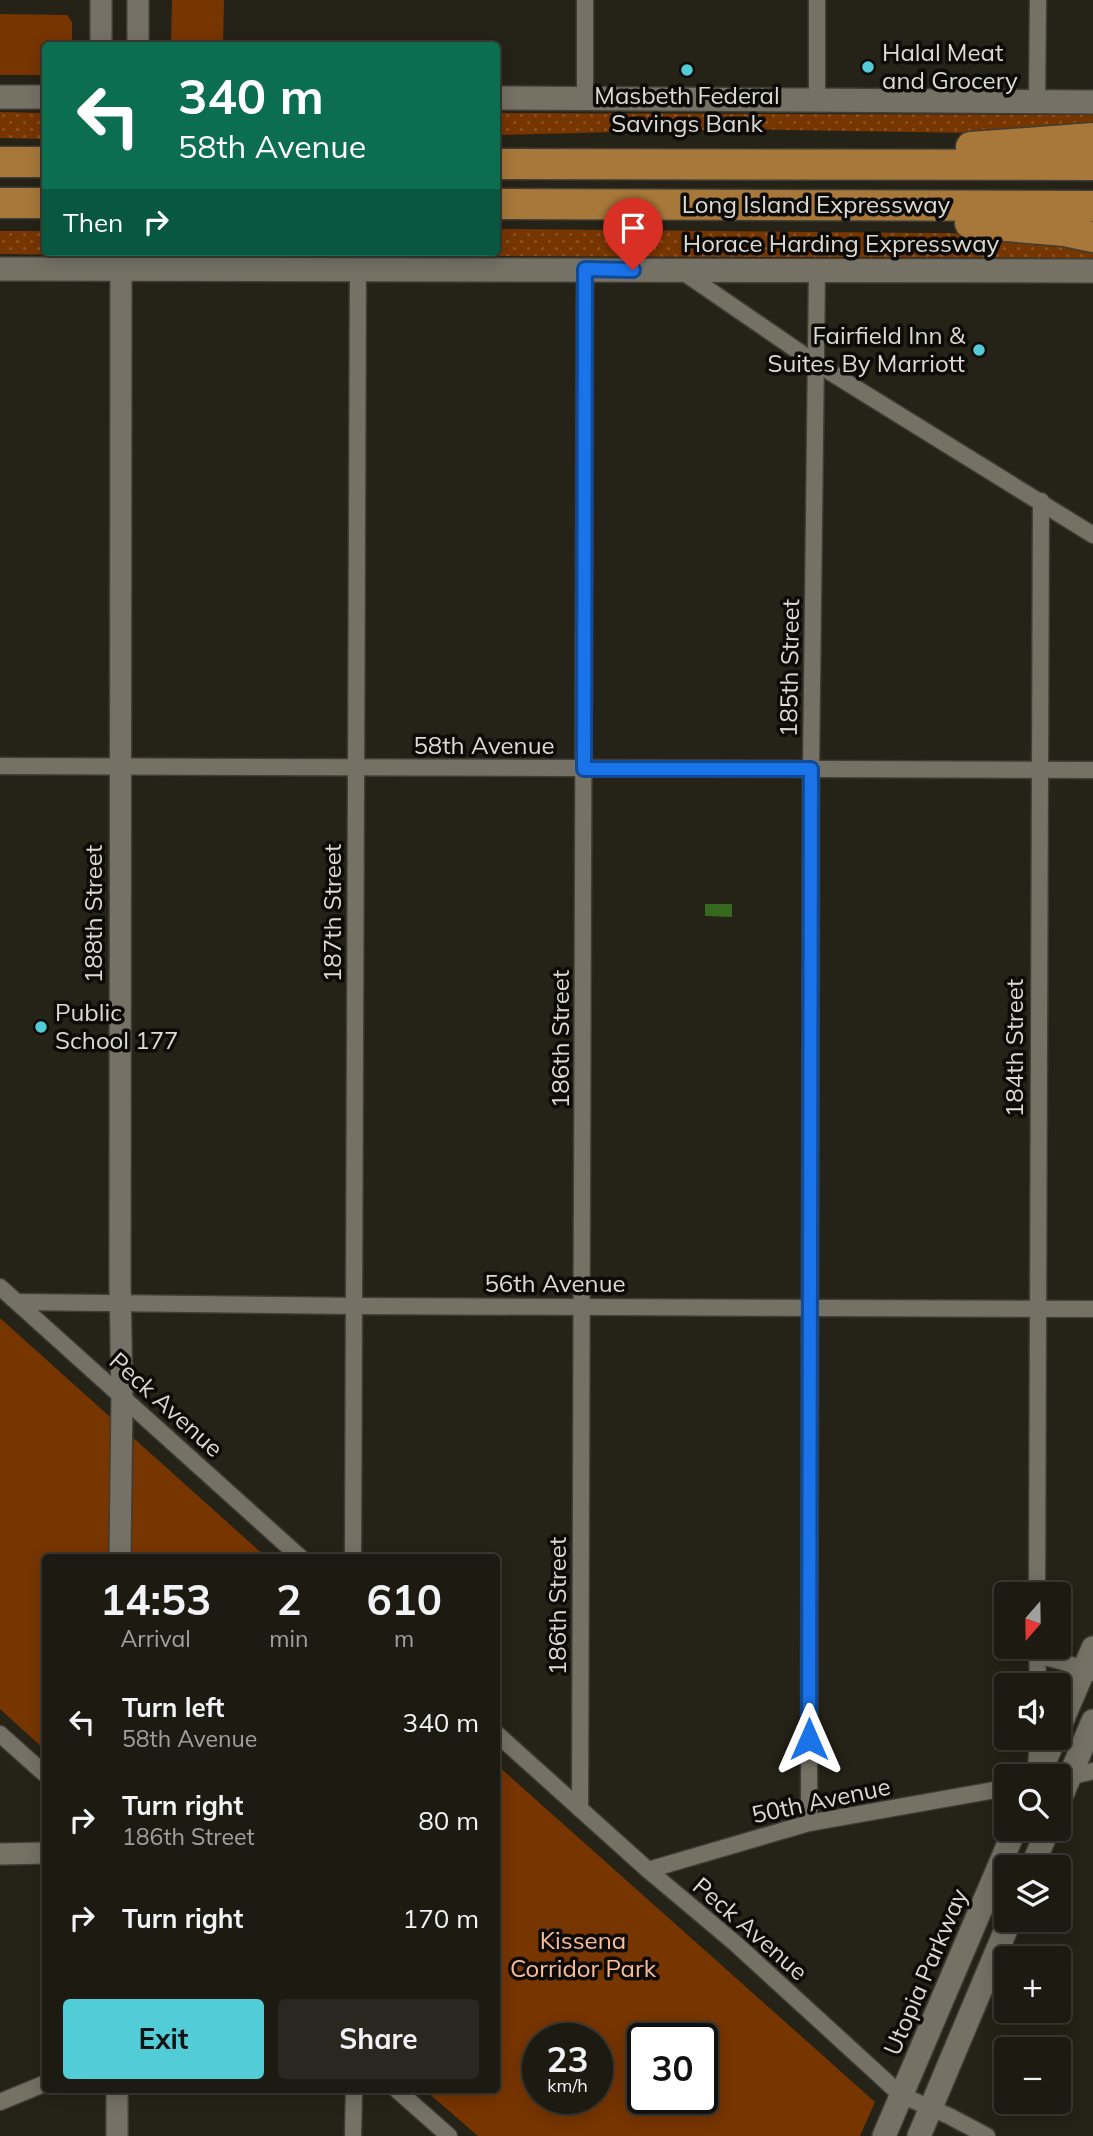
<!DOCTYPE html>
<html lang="en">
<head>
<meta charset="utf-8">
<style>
  :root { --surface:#1c1a11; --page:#29271f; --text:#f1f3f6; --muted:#a0a19f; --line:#3a3831; --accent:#52ccd6 }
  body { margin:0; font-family:Mulish,sans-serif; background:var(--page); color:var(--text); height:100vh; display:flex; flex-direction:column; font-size:26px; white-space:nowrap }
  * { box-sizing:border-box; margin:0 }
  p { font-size:23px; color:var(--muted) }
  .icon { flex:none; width:38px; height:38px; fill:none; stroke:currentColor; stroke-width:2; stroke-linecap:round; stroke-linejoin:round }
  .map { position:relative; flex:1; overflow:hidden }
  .panel { position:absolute; left:42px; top:1554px; width:458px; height:539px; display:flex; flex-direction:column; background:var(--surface); border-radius:7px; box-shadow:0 4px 18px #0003,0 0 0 2px var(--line) }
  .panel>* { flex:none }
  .banner { position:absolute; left:42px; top:42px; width:458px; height:214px; border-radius:7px; box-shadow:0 4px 18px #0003,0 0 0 2px var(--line); background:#0b6e4f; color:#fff; overflow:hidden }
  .needle { width:46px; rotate:200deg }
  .tools { position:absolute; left:994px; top:1582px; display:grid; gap:14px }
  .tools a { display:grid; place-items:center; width:77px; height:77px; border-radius:7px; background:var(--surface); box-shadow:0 4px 18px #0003,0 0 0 2px var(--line); font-size:35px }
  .speed { position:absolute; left:522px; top:2023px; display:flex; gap:14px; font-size:35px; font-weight:700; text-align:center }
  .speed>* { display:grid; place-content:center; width:91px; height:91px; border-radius:50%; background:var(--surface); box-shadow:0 4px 18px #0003,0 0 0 2px var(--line); line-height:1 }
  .speed small { font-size:18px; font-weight:400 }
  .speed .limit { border:4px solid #111; border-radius:10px; background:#fff; color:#111 }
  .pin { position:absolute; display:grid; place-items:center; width:60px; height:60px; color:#fff; margin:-72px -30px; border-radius:50% 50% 50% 0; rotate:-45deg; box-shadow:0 0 7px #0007 }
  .pin .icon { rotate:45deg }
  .me { position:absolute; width:77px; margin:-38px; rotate:0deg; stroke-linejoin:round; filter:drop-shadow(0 0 5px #0008) }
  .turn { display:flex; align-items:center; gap:24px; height:147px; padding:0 21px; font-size:32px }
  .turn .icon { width:91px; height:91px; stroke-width:2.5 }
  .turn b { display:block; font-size:49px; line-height:60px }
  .then { display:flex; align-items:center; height:66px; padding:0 21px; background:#0003; gap:14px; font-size:26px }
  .eta { display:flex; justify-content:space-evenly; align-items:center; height:119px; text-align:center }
  .eta b { font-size:42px; font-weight:700; line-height:49px }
  .primary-button { display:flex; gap:14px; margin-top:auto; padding:14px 21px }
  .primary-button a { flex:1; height:80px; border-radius:7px; background:var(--accent); color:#111; font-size:28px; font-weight:700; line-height:80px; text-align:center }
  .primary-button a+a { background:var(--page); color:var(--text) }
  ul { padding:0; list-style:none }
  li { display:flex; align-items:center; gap:21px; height:98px; padding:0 21px }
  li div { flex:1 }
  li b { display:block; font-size:26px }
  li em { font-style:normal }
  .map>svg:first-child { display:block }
  .grass { fill:url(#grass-dots) }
  .park { fill:#773500; fill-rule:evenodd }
  .water { fill:#35691e }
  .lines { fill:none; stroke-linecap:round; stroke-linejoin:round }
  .minor-casing { stroke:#3f3d35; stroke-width:19 }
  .tertiary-casing { stroke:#3f3d35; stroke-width:24 }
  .secondary-casing { stroke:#3f3d35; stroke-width:26 }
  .motorway-casing { stroke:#3f3d35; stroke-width:33 }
  .minor { stroke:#757165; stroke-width:16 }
  .tertiary { stroke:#757165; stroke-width:21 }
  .secondary { stroke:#757165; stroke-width:23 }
  .motorway { stroke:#a77839; stroke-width:30 }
  .route-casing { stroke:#114b97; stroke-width:18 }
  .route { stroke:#1a73e8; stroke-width:12 }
  .poi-dot { fill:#52ccd6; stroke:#0c0b07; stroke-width:2.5 }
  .labels { text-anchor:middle; stroke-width:7; stroke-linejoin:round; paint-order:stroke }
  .poi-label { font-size:24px; fill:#dcdad3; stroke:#0c0b07; text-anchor:start }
  .street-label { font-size:24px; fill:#dcdad3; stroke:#0c0b07 }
  .park-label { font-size:24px; fill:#fdbc98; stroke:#0c0b07 }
</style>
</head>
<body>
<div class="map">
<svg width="1093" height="2136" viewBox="0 0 1093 2136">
  <defs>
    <pattern id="grass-dots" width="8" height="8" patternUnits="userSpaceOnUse" patternTransform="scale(1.75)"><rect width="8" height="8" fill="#773500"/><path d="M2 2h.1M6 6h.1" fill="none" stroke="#8a5224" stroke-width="1.8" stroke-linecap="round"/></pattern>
  </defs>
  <rect width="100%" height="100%" fill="#252217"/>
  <!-- grass -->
  <g class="grass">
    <path d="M 0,112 L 45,113 L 45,139 L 0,138 Z"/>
    <path d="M 497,113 L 1093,115 L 1093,127 L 969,133 L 738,129 L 497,135 Z"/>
    <path d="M 497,229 L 1032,234 L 1093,244 L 1093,258 L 161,255 L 161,252 L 497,252 Z"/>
    <path d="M 0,231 L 45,231 L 46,252 L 79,252 L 79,255 L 0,254 Z"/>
  </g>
  <!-- park -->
  <g class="park">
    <path d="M 172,0 L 224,0 L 223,45 L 171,45 Z"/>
    <path d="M 0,14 L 67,15 L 72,22 L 72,45 L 46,46 L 45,75 L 0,75 Z"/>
    <path d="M 0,1318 L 266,1557 L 46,1558 L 45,1750 L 0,1709 Z"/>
    <path d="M 497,1765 L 875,2102 L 860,2136 L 478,2136 L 425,2090 L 497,2090 ZM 537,2039 L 597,2039 L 597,2098 L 537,2098 ZM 642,2039 L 702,2039 L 702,2098 L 642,2098 Z"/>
  </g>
  <!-- water -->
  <path class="water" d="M 705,904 L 732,904 L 732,917 L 705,916 Z"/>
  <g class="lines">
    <defs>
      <g id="minor">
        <path d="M 817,0 L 817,102"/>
        <path d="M 585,98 L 585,0"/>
        <path d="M 1037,101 L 1038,0"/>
        <path d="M 680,270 L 817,364 L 1093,535"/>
        <path d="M 0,766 L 1093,770"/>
        <path d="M 0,1287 L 301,1558"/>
        <path d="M 18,1302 L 354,1306 L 1093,1309"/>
        <path d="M 353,1558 L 358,269"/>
        <path d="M 1037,1594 L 1041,501"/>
        <path d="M 1037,1647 L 1038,1685"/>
        <path d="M 1037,1655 L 1064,1662 L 1091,1673"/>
        <path d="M 0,1734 L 46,1775"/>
        <path d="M 497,1734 L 648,1870 L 736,1944 L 901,2095 L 949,2116 L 987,2136"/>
        <path d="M 1036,1770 L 1038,1738"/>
        <path d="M 1065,1778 L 1093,1771"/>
        <path d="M 580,1809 L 585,269"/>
        <path d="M 809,1823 L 811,769 L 817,270"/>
        <path d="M 648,1870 L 809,1823 L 1006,1788"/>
        <path d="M 397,2090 L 449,2136"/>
        <path d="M 0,2102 L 46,2083"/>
        <path d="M 353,2136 L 354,2090"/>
      </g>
      <g id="tertiary">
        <path d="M 138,0 L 138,46"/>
        <path d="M 101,46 L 101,0"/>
        <path d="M 106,252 L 121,270"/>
        <path d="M 120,1558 L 122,1397 L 120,1283 L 121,270 L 135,252"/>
        <path d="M 0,1854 L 46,1853"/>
        <path d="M 117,2136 L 117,2090"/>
      </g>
      <g id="secondary">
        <path d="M 0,97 L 46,97"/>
        <path d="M 497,98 L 1093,102"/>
        <path d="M 0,269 L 1093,271"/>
        <path d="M 1059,1728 L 1093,1648"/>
        <path d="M 1038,1776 L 1055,1738"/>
        <path d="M 1059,1802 L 1093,1721"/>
        <path d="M 1032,1867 L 1048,1829"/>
        <path d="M 884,2136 L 1015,1829"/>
        <path d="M 919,2136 L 1010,1920"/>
      </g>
      <g id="motorway">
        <path d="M 971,147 L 1093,138"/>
        <path d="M 0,162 L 46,162"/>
        <path d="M 497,164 L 1093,165"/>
        <path d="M 0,203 L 46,203"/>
        <path d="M 497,204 L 1093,206"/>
        <path d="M 970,223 L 1065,231 L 1093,237"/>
      </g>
    </defs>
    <!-- minor casing -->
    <use href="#minor" class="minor-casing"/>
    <!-- tertiary casing -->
    <use href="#tertiary" class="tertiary-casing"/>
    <!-- secondary casing -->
    <use href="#secondary" class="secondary-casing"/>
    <!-- motorway casing -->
    <use href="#motorway" class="motorway-casing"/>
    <!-- minor -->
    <use href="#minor" class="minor"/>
    <!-- tertiary -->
    <use href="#tertiary" class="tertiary"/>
    <!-- secondary -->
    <use href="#secondary" class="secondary"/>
    <!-- motorway -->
    <use href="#motorway" class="motorway"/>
  </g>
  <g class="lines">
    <defs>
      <path id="route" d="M 633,270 L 585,269 L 584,769 L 811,769 L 809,1739"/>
    </defs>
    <!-- route casing -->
    <use href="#route" class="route-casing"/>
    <!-- route -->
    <use href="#route" class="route"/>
  </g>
  <!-- markers -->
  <g class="poi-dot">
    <circle cx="868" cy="67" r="7"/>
    <circle cx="687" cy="70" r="7"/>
    <circle cx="979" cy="350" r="7"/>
    <circle cx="41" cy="1027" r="7"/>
  </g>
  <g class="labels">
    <!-- poi labels -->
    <g class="poi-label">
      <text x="882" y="61">Halal Meat<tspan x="882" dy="28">and Grocery</tspan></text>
      <text x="687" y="104" text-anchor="middle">Masbeth Federal<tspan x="687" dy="28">Savings Bank</tspan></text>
      <text x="965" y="344" text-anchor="end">Fairfield Inn &amp;<tspan x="965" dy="28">Suites By Marriott</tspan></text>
      <text x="55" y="1021">Public<tspan x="55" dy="28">School 177</tspan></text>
    </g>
    <!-- street labels -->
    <g class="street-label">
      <text x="816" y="213">Long Island Expressway</text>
      <text x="841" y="252">Horace Harding Expressway</text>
      <text transform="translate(790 668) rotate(-89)" y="8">185th Street</text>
      <text x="484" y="754">58th Avenue</text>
      <text transform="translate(333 913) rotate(-90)" y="8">187th Street</text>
      <text transform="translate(94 914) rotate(-90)" y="8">188th Street</text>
      <text transform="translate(561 1039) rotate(-90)" y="8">186th Street</text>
      <text transform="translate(1015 1048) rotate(-90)" y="8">184th Street</text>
      <text x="555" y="1292">56th Avenue</text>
      <text transform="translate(166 1405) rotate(42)" y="8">Peck Avenue</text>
      <text transform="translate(558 1606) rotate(-90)" y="8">186th Street</text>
      <text transform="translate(821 1801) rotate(-12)" y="8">50th Avenue</text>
      <text transform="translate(750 1929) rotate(41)" y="8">Peck Avenue</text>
      <text transform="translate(926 1972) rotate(-67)" y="8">Utopia Parkway</text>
    </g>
    <!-- park labels -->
    <g class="park-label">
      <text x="583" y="1949">Kissena<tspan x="583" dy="28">Corridor Park</tspan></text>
    </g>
  </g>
</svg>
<div class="tools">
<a><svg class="needle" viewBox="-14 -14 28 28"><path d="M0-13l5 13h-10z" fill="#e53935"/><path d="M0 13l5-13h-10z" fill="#a0a19f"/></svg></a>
<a><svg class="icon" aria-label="sound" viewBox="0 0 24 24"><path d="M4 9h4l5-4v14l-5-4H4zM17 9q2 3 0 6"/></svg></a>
<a><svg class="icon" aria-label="search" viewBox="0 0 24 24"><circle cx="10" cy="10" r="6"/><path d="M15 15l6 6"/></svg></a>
<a><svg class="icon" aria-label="layers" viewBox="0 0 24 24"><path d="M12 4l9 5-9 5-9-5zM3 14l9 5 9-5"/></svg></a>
<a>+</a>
<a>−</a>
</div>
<div class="speed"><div>23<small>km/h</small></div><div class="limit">30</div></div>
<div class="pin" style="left:633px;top:270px;background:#d93025"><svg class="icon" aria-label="arrive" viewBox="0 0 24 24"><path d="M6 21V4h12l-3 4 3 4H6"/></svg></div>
<svg class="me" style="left:809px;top:1739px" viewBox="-20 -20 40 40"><path d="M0-17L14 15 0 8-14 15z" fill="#1a73e8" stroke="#fff" stroke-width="4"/></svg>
<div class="banner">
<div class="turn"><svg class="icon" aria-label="left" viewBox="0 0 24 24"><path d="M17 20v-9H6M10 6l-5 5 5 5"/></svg><div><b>340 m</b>58th Avenue</div></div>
<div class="then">Then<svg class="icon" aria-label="right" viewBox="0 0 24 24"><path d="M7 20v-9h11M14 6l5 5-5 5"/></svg></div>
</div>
<section class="panel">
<div class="eta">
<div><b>14:53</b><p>Arrival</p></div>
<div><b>2</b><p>min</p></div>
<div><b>610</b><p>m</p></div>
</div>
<ul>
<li><svg class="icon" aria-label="left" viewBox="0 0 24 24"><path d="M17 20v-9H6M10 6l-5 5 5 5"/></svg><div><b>Turn left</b><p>58th Avenue</p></div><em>340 m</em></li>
<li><svg class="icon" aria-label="right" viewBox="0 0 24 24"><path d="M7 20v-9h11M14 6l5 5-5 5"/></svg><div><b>Turn right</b><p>186th Street</p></div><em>80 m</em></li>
<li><svg class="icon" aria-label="right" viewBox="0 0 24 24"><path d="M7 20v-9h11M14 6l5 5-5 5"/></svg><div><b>Turn right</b></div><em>170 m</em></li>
</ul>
<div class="primary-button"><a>Exit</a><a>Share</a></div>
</section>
</div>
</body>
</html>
